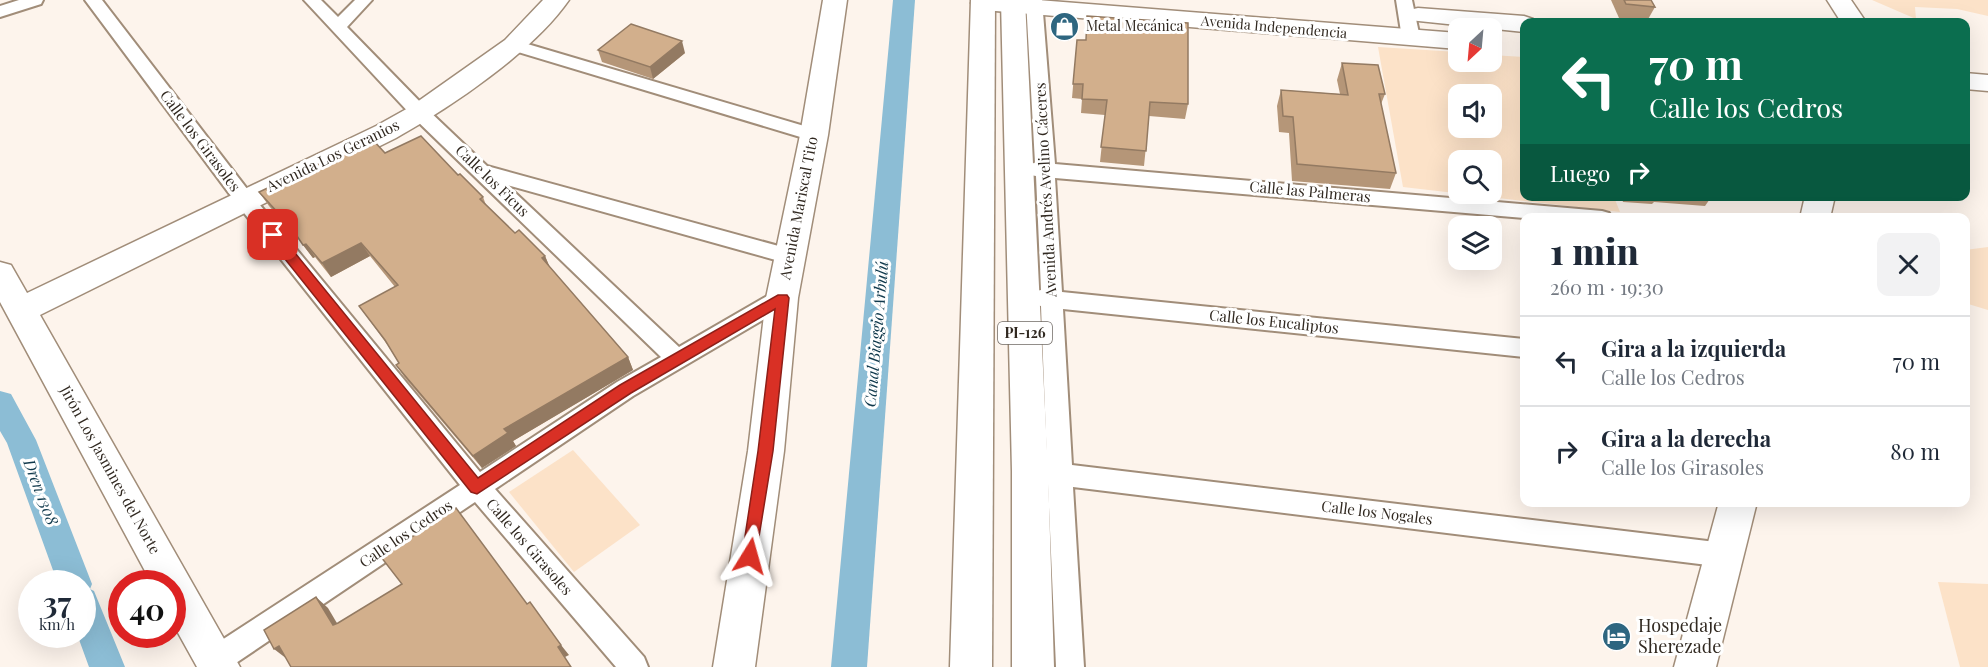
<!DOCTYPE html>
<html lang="es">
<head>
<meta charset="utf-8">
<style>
  :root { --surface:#fff; --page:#f2f2f3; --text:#1f2937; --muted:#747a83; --line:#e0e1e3 }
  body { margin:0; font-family:"Playfair Display",serif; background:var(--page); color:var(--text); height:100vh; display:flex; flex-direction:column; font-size:22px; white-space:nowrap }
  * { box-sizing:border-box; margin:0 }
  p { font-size:20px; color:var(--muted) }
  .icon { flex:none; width:33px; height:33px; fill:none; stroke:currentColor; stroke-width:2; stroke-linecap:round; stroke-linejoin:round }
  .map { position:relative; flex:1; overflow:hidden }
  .side { position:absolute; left:1520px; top:213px; width:450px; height:294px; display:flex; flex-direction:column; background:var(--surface); border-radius:12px; box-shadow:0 6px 24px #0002 }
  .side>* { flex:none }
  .hud { position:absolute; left:1520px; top:18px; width:450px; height:183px; border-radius:12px; box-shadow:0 6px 24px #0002; background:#0b6e4f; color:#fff; overflow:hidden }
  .needle { width:39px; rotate:206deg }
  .fabs { position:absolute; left:1448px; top:18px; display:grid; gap:12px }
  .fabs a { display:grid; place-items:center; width:54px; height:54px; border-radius:12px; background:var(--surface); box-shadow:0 6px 24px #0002; font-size:30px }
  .speed { position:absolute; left:18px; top:570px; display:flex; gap:12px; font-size:30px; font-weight:700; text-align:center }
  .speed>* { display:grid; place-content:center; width:78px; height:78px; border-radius:50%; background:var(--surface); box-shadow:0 6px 24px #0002; line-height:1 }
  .speed small { font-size:15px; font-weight:400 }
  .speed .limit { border:9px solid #d22; background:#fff; color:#111 }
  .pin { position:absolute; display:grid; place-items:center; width:51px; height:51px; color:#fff; margin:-26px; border-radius:12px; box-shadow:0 3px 9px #0006 }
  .me { position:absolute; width:66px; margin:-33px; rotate:8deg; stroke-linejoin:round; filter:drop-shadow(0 0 4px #0008) }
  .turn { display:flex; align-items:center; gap:21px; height:126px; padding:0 30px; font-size:27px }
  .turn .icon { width:78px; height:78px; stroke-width:2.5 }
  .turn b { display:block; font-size:42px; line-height:51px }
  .then { display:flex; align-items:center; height:57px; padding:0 30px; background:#0003; gap:12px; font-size:22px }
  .round { display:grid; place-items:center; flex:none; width:63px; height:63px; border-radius:12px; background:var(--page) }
  .summary { display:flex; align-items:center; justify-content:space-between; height:102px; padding:0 30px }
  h1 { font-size:36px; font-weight:800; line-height:45px }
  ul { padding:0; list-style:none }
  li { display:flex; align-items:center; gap:18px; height:90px; padding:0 30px; border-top:2px solid var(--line) }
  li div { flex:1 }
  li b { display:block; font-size:22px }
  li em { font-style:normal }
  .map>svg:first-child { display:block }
  .green { fill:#fce2c8; fill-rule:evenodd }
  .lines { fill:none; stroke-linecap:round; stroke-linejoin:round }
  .canal { fill:#8cbdd5; fill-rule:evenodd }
  .street-casing { stroke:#a18d79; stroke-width:4 }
  .secondary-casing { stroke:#a18d79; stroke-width:3 }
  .highway-casing { stroke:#a18d79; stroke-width:3 }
  .street { fill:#fff; fill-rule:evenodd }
  .secondary { fill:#fff; fill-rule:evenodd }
  .highway { fill:#fff; fill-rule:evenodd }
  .wall { fill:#b59678 }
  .shaded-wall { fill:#937a62 }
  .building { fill:#d2af8c; stroke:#937a62; stroke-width:1.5 }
  .route { fill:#d93025; stroke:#8d1f18; stroke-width:1.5 }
  .labels { text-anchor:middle; stroke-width:6; stroke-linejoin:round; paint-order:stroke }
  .far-poi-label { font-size:14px; fill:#312921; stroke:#fff; text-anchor:start }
  .far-street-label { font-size:14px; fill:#312921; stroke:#fff }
  .shield { fill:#fff; stroke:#6f6964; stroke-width:1.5 }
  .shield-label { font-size:14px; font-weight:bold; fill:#312921 }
  .street-label { font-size:15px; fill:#312921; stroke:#fff }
  .water-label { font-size:16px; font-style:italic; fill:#10394c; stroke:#fff }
  .near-poi-label { font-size:18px; fill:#312921; stroke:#fff; text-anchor:start }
</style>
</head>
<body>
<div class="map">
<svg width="1988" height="667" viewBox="0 0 1988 667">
  <rect width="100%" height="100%" fill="#fdf4ec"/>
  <!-- green -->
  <g class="green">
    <path d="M 1872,0 L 1988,0 L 1988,16 L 1957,9 L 1915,7 L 1916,19 Z"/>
    <path d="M 1378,47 L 1458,52 L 1458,62 L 1491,62 L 1491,55 L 1524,57 L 1524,196 L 1614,197 L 1620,212 L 1403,187 ZM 1458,94 L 1491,94 L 1491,128 L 1458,128 ZM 1458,160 L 1491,160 L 1491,194 L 1458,194 Z"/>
    <path d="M 1988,247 L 1988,310 L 1965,303 L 1965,250 Z"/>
    <path d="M 573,450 L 640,525 L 574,572 L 509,492 Z"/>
    <path d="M 1938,582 L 1988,584 L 1988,667 L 1960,667 Z"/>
  </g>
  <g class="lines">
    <!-- canal -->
    <g class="canal">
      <path d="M 893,0 L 915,0 L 867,667 L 831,667 Z"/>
      <path d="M 0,391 L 11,394 L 36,440 L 92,584 L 90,589 L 94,591 L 125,667 L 89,667 L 77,634 L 82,634 L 82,584 L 58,584 L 7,443 L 0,431 Z"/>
    </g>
    <defs>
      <g id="street">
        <path d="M 19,0 L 43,0 L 41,4 L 0,17 L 0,6 Z"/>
        <path d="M 85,0 L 102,0 L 251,194 L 480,472 L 617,382 L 661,357 L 413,117 L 304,0 L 321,0 L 338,17 L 355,0 L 372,0 L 347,27 L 427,109 L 487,166 L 797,251 L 801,256 L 797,261 L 790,264 L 507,185 L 679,347 L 774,292 L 782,290 L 790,292 L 793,298 L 790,304 L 633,396 L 495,489 L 644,657 L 648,667 L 616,667 L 475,502 L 230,667 L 203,667 L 201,661 L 205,651 L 460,485 L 237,204 Z"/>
        <path d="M 1026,0 L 1042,0 L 1055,164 L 1602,211 L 1609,213 L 1612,218 L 1524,218 L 1055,178 L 1062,292 L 1524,339 L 1524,357 L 1063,309 L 1072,465 L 1724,543 L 1733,547 L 1737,555 L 1733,563 L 1724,567 L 1073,487 L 1084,667 L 1056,667 L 1048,484 L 1021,478 L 1018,471 L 1021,464 L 1030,460 L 1047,462 L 1041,306 L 1032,304 L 1029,298 L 1032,292 L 1041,290 L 1036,176 L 1025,174 L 1022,169 L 1025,164 L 1035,163 Z"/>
        <path d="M 1396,0 L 1412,0 L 1420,38 L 1417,42 L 1405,42 L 1402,38 Z"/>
        <path d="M 514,40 L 821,131 L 824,135 L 821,139 L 814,141 L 807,139 L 508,49 L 505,45 L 508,41 Z"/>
      </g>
      <g id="secondary">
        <path d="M 543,0 L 569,0 C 533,52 451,107 396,138 L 40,315 L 240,667 L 197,667 L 172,622 L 172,584 L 152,584 L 0,302 L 0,262 L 11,265 L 27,293 L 376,126 L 410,107 L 505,40 Z"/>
        <path d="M 823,0 L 847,0 L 828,135 L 798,298 L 784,451 L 755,667 L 713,667 L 748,451 L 766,298 L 800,135 Z"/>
        <path d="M 973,0 L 1038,0 L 1458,33 L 1458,49 L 983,10 L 974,8 L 971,3 Z"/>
        <path d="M 1827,0 L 1851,0 L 1866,22 L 1841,22 Z"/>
        <path d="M 1418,8 L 1524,16 L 1533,19 L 1535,22 L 1524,22 L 1524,32 L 1409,20 L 1406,15 L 1409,10 Z"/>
        <path d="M 1965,73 L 1988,75 L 1988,91 L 1965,89 Z"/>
        <path d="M 1805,196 L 1835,196 L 1830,218 L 1800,218 Z"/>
        <path d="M 1719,502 L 1757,502 L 1716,667 L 1674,667 Z"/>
      </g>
      <g id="highway">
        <path d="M 971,0 L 995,0 L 992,667 L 950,667 Z"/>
        <path d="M 1001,0 L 1025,0 L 1048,471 L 1054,667 L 1012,667 L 1012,471 Z"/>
      </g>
    </defs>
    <!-- street casing -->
    <use href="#street" class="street-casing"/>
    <!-- secondary casing -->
    <use href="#secondary" class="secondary-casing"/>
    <!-- highway casing -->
    <use href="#highway" class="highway-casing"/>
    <!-- street -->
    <use href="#street" class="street"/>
    <!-- secondary -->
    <use href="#secondary" class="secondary"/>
    <!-- highway -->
    <use href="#highway" class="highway"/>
  </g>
  <!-- wall -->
  <g class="wall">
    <path d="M 1611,0 L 1651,0 L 1655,7 L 1647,21 L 1619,18 Z"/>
    <path d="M 1077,40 L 1188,104 L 1185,119 L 1149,116 L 1144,166 L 1100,162 L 1105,115 L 1081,113 L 1082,99 L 1072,98 Z"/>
    <path d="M 598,50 L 685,53 L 653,79 L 602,62 Z"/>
    <path d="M 1342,63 L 1385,94 L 1381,104 L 1396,173 L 1390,189 L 1292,181 L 1289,133 L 1279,132 L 1277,106 L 1281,90 L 1340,94 L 1337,80 Z"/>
    <path d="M 385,153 L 458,175 L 483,197 L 486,205 L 515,233 L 545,256 L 550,268 L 628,357 L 633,370 L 513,441 L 516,446 L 482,468 L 405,378 L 396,365 L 399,363 L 389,347 L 359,306 L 395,287 L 370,256 L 331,277 L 315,257 L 313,258 L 300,241 L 269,206 L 259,192 Z"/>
    <path d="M 1621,196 L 1712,196 L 1705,206 L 1654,202 L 1652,204 L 1623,202 Z"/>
  </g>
  <!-- shaded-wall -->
  <g class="shaded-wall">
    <path d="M 682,41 L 685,53 L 653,79 L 650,67 Z"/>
    <path d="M 361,243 L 370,256 L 331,277 L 322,263 Z"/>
    <path d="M 306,244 L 315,257 L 313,258 L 303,245 Z"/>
    <path d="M 545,256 L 551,270 L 542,258 Z"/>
    <path d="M 628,357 L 633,370 L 513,441 L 516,446 L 482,468 L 473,456 L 504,429 Z"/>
    <path d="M 316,597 L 328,608 L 344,635 L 333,625 Z"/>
    <path d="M 561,645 L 569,655 L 565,657 L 572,667 L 558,647 Z"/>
    <path d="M 279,646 L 287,659 L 274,649 Z"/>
  </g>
  <!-- building -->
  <g class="building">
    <path d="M 1624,0 L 1651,0 L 1655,7 L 1626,4 Z"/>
    <path d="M 1087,16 L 1188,23 L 1188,104 L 1150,102 L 1146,151 L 1101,147 L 1107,100 L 1082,99 L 1083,84 L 1073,84 L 1077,40 L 1086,40 Z"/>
    <path d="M 631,24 L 682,41 L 650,67 L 598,50 Z"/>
    <path d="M 1342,63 L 1378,65 L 1385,94 L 1379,94 L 1396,173 L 1297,164 L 1293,117 L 1283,116 L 1281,90 L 1348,95 Z"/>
    <path d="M 421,136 L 458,175 L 460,174 L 483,197 L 480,199 L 515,233 L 519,230 L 545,256 L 542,258 L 628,357 L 504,429 L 508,433 L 473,456 L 396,365 L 399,363 L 385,340 L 359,306 L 398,285 L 361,243 L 322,263 L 306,244 L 303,245 L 291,227 L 259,192 L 372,139 L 385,153 Z"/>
    <path d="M 456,508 L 527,604 L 530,602 L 561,645 L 558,647 L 571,667 L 291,667 L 279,646 L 274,649 L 264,630 L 316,597 L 333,625 L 338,623 L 402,584 L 381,557 Z"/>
  </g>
  <!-- route -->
  <path class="route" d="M 273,231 L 278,232 L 478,478 L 620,385 L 778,295 L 787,295 L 789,298 L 773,451 L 755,561 L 750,563 L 744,561 L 742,556 L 758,451 L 775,309 L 631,393 L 477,494 L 471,492 L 269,239 L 267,235 L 269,232 Z"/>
  <!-- icons -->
  <defs>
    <symbol id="shop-disc" viewBox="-11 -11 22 22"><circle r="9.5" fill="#2e6680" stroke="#fff"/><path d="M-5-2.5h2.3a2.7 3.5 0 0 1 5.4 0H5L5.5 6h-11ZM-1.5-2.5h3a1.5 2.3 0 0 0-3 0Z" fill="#fff"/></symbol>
    <symbol id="hotel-disc" viewBox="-11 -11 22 22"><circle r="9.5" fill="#2e6680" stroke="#fff"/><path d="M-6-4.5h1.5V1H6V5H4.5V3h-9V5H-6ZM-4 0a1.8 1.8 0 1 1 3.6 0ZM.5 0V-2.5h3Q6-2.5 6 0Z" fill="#fff"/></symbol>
  </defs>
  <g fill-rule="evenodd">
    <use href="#shop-disc" x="1048" y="10" width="33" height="33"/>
    <use href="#hotel-disc" x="1600" y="620" width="33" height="33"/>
  </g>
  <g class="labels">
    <!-- far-poi labels -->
    <g class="far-poi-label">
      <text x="1086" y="31">Metal Mecánica</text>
    </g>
    <!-- far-street labels -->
    <g class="far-street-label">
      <text transform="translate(1274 27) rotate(5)" y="5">Avenida Independencia</text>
    </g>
    <!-- shield labels -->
    <rect class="shield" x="998" y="322" width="54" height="22" rx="4.5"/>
    <g class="shield-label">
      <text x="1025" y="338">PI-126</text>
    </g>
    <!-- street labels -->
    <g class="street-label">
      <text transform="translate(200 141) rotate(53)" y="5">Calle los Girasoles</text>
      <text transform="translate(333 156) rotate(-26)" y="5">Avenida Los Geranios</text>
      <text transform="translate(492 181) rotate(44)" y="5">Calle los Ficus</text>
      <text transform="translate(1046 190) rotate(-93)" y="5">Avenida Andrés Avelino Cáceres</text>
      <text transform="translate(1310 192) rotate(5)" y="5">Calle las Palmeras</text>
      <text transform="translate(799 208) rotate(-79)" y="5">Avenida Mariscal Tito</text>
      <text transform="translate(1274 322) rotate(6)" y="5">Calle los Eucaliptos</text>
      <text transform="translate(110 470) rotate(61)" y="5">Jirón Los Jasmines del Norte</text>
      <text transform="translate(1377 513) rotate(7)" y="5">Calle los Nogales</text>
      <text transform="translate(406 534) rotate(-34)" y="5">Calle los Cedros</text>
      <text transform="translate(529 547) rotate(49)" y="5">Calle los Girasoles</text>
    </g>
    <!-- water labels -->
    <g class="water-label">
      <text transform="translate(876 334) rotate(-85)" y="6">Canal Biaggio Arbulú</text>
      <text transform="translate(41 492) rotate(69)" y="6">Dren 1308</text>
    </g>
    <!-- near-poi labels -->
    <g class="near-poi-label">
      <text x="1638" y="632">Hospedaje<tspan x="1638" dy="21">Sherezade</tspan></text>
    </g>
  </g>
</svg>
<div class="fabs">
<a><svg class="needle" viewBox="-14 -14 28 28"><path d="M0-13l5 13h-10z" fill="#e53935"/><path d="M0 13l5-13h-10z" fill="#747a83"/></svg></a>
<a><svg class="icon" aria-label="sound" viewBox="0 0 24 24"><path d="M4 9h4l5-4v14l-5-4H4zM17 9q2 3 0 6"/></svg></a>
<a><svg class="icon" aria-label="search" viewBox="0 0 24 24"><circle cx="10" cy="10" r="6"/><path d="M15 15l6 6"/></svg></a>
<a><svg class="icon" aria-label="layers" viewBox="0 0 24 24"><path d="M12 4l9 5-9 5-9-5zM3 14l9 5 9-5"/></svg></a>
</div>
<div class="speed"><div>37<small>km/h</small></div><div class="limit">40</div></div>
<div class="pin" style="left:273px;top:235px;background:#d93025"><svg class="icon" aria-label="arrive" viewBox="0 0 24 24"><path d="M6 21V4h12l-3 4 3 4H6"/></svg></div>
<svg class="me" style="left:750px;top:556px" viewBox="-20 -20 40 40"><path d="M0-17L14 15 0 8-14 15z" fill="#d93025" stroke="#fff" stroke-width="4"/></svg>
<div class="hud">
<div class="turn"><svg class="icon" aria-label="left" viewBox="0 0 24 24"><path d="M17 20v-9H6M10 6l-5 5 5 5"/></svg><div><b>70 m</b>Calle los Cedros</div></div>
<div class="then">Luego<svg class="icon" aria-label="right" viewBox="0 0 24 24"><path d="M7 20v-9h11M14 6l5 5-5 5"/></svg></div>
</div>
<section class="side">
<div class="summary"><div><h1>1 min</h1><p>260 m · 19:30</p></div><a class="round"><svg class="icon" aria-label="close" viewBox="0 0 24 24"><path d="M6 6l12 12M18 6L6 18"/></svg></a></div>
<ul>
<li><svg class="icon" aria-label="left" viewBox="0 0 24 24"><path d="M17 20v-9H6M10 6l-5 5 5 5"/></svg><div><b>Gira a la izquierda</b><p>Calle los Cedros</p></div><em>70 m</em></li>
<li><svg class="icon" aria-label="right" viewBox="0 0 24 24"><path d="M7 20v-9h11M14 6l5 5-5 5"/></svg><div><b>Gira a la derecha</b><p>Calle los Girasoles</p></div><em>80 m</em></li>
</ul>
</section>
</div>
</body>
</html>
